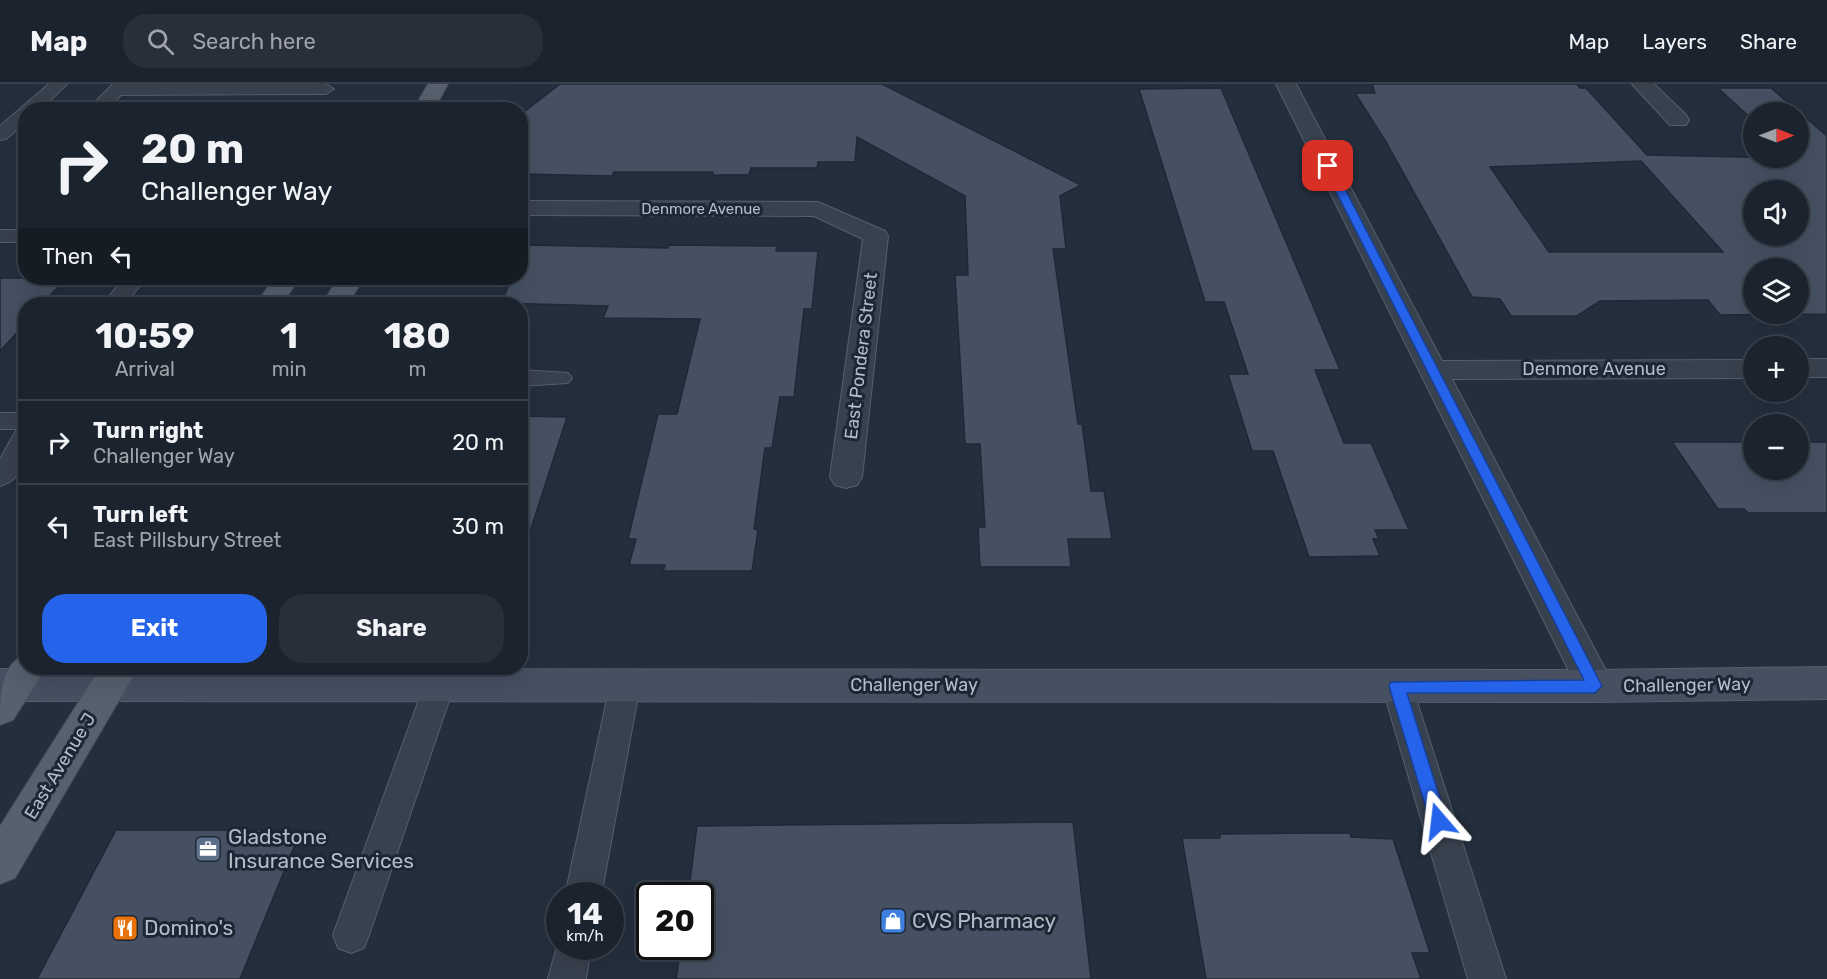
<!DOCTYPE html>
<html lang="en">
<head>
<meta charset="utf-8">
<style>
  :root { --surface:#1b232e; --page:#282f3a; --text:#f1f3f6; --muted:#a0a4aa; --line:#39404a; --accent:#2563eb }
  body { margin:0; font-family:Rubik,sans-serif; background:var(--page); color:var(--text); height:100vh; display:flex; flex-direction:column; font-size:22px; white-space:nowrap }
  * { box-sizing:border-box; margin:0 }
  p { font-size:20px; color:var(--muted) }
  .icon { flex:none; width:33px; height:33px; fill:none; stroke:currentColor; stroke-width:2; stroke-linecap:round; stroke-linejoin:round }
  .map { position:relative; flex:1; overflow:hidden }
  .details { position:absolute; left:18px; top:213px; width:510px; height:378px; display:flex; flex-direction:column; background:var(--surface); border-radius:24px; box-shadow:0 6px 24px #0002,0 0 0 2px var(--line) }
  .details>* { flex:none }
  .guide { position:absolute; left:18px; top:18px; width:510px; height:183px; border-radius:24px; box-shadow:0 6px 24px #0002,0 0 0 2px var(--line); background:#1b232e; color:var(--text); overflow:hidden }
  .needle { width:39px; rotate:90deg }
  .tools { position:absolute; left:1743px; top:18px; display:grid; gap:12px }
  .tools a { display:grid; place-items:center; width:66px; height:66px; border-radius:50%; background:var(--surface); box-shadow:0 6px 24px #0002,0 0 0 2px var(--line); font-size:30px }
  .speed { position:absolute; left:546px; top:798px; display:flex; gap:12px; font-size:30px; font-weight:700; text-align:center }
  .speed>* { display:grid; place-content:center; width:78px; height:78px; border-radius:50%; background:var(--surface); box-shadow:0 6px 24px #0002,0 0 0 2px var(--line); line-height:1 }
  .speed small { font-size:15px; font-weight:400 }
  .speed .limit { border:3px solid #111; border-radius:9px; background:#fff; color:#111 }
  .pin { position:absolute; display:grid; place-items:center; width:51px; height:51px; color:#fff; margin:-26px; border-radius:12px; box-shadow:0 3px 9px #0006 }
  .me { position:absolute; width:66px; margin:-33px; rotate:343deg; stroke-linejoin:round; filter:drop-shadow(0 0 4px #0008) }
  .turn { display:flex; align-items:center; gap:21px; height:126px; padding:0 24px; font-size:27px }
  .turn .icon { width:78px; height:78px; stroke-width:2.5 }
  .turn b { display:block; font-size:42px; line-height:51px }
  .then { display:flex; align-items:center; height:57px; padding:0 24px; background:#0003; gap:12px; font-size:22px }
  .eta { display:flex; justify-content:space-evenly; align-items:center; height:102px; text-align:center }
  .eta b { font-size:36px; font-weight:700; line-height:42px }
  .cta { display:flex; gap:12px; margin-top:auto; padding:12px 24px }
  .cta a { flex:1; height:69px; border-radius:24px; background:var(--accent); color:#fff; font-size:24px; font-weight:700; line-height:69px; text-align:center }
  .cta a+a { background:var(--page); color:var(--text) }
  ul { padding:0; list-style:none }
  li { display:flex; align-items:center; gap:18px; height:84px; padding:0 24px; border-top:2px solid var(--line) }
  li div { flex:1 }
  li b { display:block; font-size:22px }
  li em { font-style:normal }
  header { display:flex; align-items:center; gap:36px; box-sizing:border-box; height:84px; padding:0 30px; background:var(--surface); border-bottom:2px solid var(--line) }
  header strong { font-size:28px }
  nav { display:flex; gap:33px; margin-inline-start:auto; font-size:21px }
  .search { width:420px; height:54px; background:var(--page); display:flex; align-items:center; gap:15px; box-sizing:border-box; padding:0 21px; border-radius:24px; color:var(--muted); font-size:22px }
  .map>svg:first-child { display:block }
  .building { fill:#455162; stroke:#1f2835; stroke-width:1.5; fill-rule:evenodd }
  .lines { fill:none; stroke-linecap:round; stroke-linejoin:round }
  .lane-casing { stroke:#565f6c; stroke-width:2 }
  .street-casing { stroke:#565f6c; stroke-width:2 }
  .secondary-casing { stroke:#565f6c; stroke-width:2 }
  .primary-casing { stroke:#414a57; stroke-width:2 }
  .lane { fill:#38414e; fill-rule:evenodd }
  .street { fill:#38414e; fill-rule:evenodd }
  .secondary { fill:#465061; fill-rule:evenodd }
  .primary { fill:#56606e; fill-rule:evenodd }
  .route { fill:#2563eb; stroke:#184099; stroke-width:1.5 }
  .labels { text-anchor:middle; stroke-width:6; stroke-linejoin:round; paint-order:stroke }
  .far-street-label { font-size:15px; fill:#b4bcc9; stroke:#1d2633 }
  .street-label { font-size:18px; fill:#b4bcc9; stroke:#1d2633 }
  .near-poi-label { font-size:21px; fill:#b4bcc9; stroke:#1d2633; text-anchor:start }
</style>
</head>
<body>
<header>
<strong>Map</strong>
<div class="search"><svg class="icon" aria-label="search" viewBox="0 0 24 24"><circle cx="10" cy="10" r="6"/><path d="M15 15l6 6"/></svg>Search here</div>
<nav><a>Map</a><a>Layers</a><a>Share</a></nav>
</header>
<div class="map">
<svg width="1827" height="895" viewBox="0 0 1827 895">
  <rect width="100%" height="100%" fill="#242f3e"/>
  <!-- building -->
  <g class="building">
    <path d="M 560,0 L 882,0 L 1081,101 L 1060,112 L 1066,165 L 1053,165 L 1078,340 L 1082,340 L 1091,407 L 1104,407 L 1112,455 L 1068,455 L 1071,483 L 980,483 L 978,443 L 985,443 L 980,360 L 965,360 L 955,191 L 968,191 L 965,112 L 857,53 L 855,78 L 818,78 L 817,84 L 751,84 L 749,91 L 712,91 L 713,88 L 614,88 L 612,92 L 520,90 L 520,31 Z"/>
    <path d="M 1372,0 L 1577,0 L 1580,4 L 1586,4 L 1647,71 L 1798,74 L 1798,28 L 1754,28 L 1754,37 L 1718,4 L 1771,4 L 1827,52 L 1827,230 L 1720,231 L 1708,216 L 1600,217 L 1577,232 L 1511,232 L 1500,215 L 1472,213 L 1386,58 L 1355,9 L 1375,9 ZM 1641,77 L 1723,168 L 1549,168 L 1490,83 ZM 1754,106 L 1798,106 L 1798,152 L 1754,152 ZM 1754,184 L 1798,184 L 1798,230 L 1754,230 Z"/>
    <path d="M 1221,4 L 1340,286 L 1315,286 L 1344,359 L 1371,359 L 1409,446 L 1375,446 L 1379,455 L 1373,455 L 1380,472 L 1309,473 L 1273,367 L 1252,367 L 1228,290 L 1248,290 L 1224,218 L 1205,218 L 1139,5 Z"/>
    <path d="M 527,161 L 668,164 L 668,161 L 777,162 L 776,167 L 818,167 L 812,225 L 804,225 L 794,313 L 780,313 L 772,364 L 765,364 L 754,445 L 758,446 L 752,487 L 663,487 L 665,481 L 629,481 L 636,455 L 628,455 L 658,330 L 677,330 L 700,235 L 603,234 L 608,222 L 501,219 L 512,194 L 520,194 L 520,175 Z"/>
    <path d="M 0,194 L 67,194 L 42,220 L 26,220 L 26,239 L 0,267 Z"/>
    <path d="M 520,332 L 567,333 L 528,454 L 520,452 Z"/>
    <path d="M 1672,358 L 1754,358 L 1754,386 L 1798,386 L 1798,358 L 1827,358 L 1827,429 L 1748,429 L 1744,425 L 1718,425 Z"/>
    <path d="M 1073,738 L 1091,895 L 676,895 L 681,862 L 700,862 L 700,812 L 688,812 L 697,742 Z"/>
    <path d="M 116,746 L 301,746 L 240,895 L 37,895 Z"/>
    <path d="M 1314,749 L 1350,749 L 1351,753 L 1393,755 L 1430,869 L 1412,869 L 1421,895 L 1206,895 L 1182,754 L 1220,754 L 1220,750 Z"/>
  </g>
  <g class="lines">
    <defs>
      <g id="lane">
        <path d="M 49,0 L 67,0 L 40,26 L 26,26 L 26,38 L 6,55 L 0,56 L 0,42 Z"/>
        <path d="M 113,0 L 326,0 L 334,5 L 326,10 L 121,11 L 106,26 L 87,26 Z"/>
        <path d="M 26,84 L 26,98 L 19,96 L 17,90 Z"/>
        <rect x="0" y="146" width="26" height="12"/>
        <path d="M 125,194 L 147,194 L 124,220 L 102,220 Z"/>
        <path d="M 520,286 L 568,289 L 572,294 L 568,299 L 520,302 Z"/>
        <path d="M 0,329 L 26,329 C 26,355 32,393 0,402 L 0,375 L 17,345 L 0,345 Z"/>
        <path d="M 625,588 L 636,592 L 640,601 L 601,812 L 565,812 L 610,601 L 614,592 Z"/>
        <path d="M 439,589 L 450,593 L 454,602 L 369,851 L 364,864 L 351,869 L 338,864 L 333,851 L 424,602 L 428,593 Z"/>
        <path d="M 1397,589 L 1408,593 L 1412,602 L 1506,895 L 1468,895 L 1382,602 L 1386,593 Z"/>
        <path d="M 560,851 L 560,862 L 591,862 L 586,895 L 548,895 Z"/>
      </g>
      <g id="street">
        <path d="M 1276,0 L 1296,0 L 1442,277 L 1754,276 L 1754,294 L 1452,295 L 1614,602 L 1608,613 L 1595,618 L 1582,613 Z"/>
        <path d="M 1632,0 L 1654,0 L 1686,31 L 1689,36 L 1686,41 L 1670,41 Z"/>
        <path d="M 520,117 L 818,118 L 885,147 L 888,152 L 862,393 L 857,401 L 846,404 L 835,401 L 830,393 L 863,155 L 814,132 L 520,131 Z"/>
        <rect x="1798" y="275" width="29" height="18"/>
      </g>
      <path id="secondary" d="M 1827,583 L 1827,615 L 1595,618 L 0,617 L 0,585 L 1595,586 Z"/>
      <g id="primary">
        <path d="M 428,0 L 448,0 L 434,26 L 413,26 Z"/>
        <path d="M 274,194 L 300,194 L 282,220 L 256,220 Z"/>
        <path d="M 338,194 L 364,194 L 348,220 L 322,220 Z"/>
        <path d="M 26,570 L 26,584 L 46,584 L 13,636 L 0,641 C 0,614 0,580 26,570 Z"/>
        <path d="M 100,584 L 138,584 L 15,794 L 0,800 L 0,742 Z"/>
      </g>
    </defs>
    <!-- lane casing -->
    <use href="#lane" class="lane-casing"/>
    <!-- street casing -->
    <use href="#street" class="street-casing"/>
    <!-- secondary casing -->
    <use href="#secondary" class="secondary-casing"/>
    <!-- primary casing -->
    <use href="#primary" class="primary-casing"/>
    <!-- lane -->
    <use href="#lane" class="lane"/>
    <!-- street -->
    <use href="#street" class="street"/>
    <!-- secondary -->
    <use href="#secondary" class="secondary"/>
    <!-- primary -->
    <use href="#primary" class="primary"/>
  </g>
  <!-- route -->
  <path class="route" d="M 1328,79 L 1333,82 L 1602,602 L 1595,609 L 1407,609 L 1447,737 L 1445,743 L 1439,745 L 1433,743 L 1430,737 L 1389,602 L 1391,598 L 1584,596 L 1323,82 Z"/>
  <!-- icons -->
  <defs>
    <symbol id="office-square" viewBox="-11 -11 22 22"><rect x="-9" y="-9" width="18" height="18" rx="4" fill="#5c6f8a" stroke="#1d2633"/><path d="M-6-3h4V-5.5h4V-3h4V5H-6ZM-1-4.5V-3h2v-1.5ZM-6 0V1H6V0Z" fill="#fff"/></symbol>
    <symbol id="shop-square" viewBox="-11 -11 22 22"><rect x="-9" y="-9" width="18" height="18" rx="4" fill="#3f7fe0" stroke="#1d2633"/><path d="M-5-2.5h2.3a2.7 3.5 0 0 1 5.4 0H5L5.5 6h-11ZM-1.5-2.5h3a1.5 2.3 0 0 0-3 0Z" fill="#fff"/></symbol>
    <symbol id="restaurant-square" viewBox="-11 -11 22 22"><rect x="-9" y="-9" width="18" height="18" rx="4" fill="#e8710a" stroke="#1d2633"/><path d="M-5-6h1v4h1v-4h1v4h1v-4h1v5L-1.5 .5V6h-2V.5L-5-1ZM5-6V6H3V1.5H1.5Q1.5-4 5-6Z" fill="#fff"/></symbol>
  </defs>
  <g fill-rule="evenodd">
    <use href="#office-square" x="193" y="750" width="30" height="30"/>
    <use href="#shop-square" x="878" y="822" width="30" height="30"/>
    <use href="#restaurant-square" x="110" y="829" width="30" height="30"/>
  </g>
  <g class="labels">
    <!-- far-street labels -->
    <g class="far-street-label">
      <text x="701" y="130">Denmore Avenue</text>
    </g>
    <!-- street labels -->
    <g class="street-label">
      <text transform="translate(861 272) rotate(-83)" y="6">East Pondera Street</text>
      <text x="1594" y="291">Denmore Avenue</text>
      <text x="914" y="607">Challenger Way</text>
      <text transform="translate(1687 601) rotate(-1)" y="6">Challenger Way</text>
      <text transform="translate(60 682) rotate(-59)" y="6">East Avenue J</text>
    </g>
    <!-- near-poi labels -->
    <g class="near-poi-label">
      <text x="228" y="760">Gladstone<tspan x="228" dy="24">Insurance Services</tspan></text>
      <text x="912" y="844">CVS Pharmacy</text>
      <text x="144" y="851">Domino's</text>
    </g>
  </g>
</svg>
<div class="tools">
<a><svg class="needle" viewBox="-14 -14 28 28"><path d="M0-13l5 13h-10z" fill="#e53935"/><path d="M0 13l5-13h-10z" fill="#a0a4aa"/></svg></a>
<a><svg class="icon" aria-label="sound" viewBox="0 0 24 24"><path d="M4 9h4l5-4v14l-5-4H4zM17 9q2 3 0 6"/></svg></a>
<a><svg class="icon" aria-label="layers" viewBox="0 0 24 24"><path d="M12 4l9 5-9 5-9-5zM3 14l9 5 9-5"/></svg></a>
<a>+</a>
<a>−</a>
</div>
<div class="speed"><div>14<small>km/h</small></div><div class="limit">20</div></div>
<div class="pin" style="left:1328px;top:82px;background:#d93025"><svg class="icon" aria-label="arrive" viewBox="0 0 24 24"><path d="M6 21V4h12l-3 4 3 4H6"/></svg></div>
<svg class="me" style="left:1439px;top:737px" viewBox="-20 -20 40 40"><path d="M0-17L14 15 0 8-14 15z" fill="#2563eb" stroke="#fff" stroke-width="4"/></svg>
<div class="guide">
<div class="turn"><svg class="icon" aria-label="right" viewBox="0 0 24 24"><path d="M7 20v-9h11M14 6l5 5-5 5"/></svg><div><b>20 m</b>Challenger Way</div></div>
<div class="then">Then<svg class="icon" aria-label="left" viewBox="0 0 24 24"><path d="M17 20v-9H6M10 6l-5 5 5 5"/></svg></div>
</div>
<section class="details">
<div class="eta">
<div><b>10:59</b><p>Arrival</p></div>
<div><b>1</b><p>min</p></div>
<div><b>180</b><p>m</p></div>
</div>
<ul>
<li><svg class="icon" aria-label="right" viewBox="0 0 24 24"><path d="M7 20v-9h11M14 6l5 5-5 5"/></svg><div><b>Turn right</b><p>Challenger Way</p></div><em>20 m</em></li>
<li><svg class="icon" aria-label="left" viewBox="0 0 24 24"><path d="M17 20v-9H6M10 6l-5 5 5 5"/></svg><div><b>Turn left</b><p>East Pillsbury Street</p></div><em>30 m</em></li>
</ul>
<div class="cta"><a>Exit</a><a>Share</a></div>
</section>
</div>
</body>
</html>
